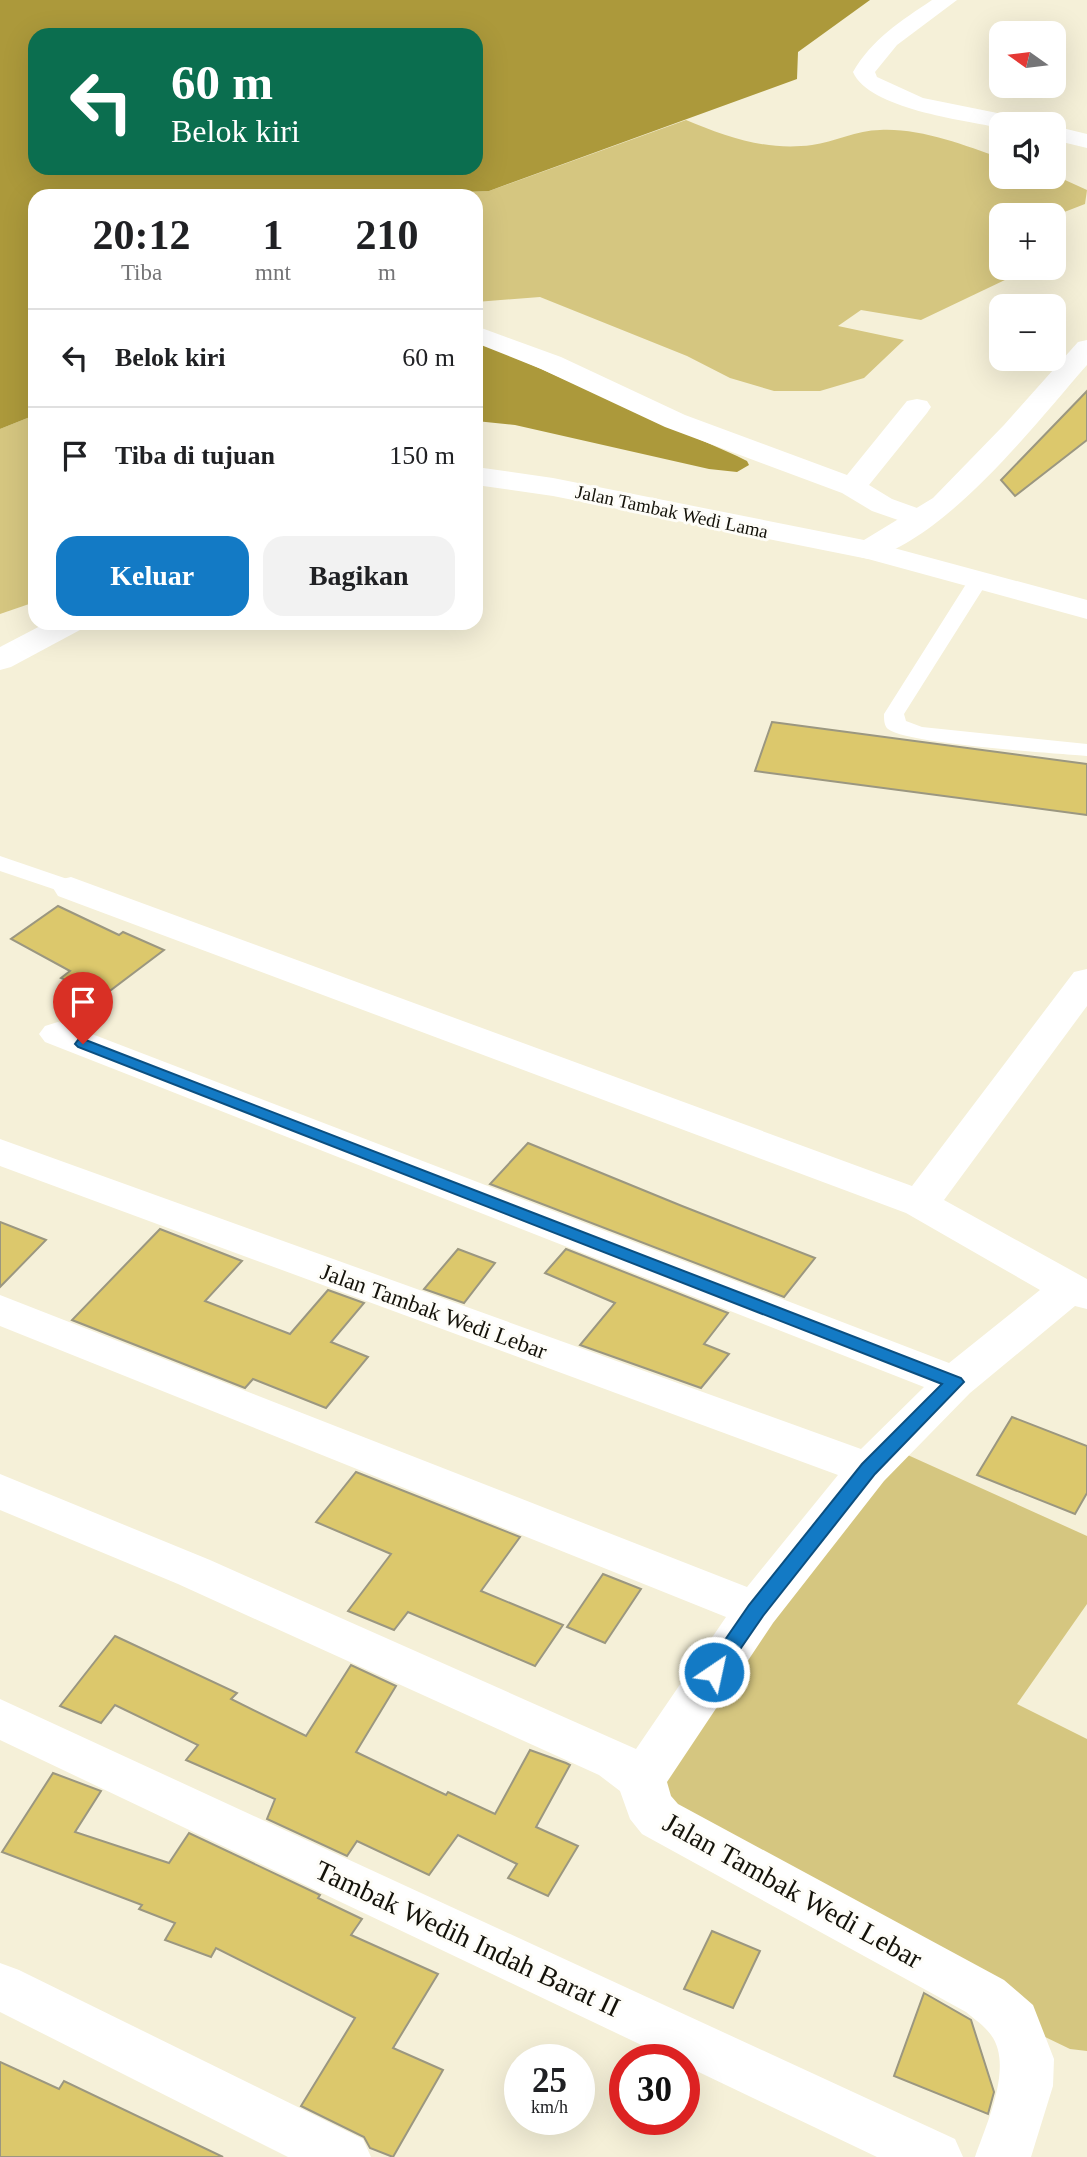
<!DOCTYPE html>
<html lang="id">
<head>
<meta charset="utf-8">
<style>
  :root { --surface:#fff; --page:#f2f2f2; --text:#202124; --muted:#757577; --line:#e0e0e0; --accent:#137ac5 }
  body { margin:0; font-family:"Times New Roman",serif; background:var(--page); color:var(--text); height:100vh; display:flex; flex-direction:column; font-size:26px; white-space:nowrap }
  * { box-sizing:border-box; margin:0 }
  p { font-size:23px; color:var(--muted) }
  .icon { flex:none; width:38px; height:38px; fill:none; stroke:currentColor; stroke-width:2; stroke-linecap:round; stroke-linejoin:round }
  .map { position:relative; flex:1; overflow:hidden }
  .sheet { position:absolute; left:28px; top:189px; width:455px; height:441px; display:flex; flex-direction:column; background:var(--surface); border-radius:21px; box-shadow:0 7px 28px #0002 }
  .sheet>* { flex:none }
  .banner { position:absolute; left:28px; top:28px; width:455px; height:147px; border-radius:21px; box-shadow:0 7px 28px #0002; background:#0b6e4f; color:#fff; overflow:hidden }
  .needle { width:46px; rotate:284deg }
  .controls { position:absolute; left:989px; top:21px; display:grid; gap:14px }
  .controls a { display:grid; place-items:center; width:77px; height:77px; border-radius:14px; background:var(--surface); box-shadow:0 7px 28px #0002; font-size:35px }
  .speed { position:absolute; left:504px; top:2044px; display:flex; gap:14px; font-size:35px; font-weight:700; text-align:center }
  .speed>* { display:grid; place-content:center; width:91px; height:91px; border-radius:50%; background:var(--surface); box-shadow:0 7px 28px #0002; line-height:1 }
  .speed small { font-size:18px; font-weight:400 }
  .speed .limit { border:10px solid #d22; background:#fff; color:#111 }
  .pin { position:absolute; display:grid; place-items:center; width:60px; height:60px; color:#fff; margin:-72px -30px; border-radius:50% 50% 50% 0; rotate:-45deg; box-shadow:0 0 7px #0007 }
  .pin .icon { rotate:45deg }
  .me { position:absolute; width:77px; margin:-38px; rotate:34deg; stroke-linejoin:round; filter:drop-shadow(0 0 5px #0008) }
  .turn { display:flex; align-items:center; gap:24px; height:147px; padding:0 28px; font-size:32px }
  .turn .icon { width:91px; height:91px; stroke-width:2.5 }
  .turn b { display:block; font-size:49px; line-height:60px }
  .eta { display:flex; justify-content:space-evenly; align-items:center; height:119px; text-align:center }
  .eta b { font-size:42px; font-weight:700; line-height:49px }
  .primary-button { display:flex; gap:14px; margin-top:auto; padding:14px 28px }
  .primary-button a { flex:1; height:80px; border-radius:21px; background:var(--accent); color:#fff; font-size:28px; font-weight:700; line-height:80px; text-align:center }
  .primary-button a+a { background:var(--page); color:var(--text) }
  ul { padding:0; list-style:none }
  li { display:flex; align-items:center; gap:21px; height:98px; padding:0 28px; border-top:2px solid var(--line) }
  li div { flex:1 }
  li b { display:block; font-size:26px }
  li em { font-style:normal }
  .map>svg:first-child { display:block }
  .green { fill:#d5c680 }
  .water { fill:#ac993b; fill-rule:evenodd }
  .building { fill:#dcc86c; stroke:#9b9780; stroke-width:2 }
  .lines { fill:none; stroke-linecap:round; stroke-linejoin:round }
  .service { fill:#fff; fill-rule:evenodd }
  .minor { fill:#fff; fill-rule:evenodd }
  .tertiary { fill:#fff; fill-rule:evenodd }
  .route { fill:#137ac5; stroke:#0c4f80; stroke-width:2 }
  .labels { text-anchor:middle; stroke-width:6; stroke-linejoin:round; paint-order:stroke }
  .far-street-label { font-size:19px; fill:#14120a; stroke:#fefdf8 }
  .street-label { font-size:23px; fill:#14120a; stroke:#fefdf8 }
  .near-street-label { font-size:28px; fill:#14120a; stroke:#fefdf8 }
</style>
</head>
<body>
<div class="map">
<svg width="1087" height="2157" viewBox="0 0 1087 2157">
  <rect width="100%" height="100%" fill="#f5f0d8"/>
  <!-- green -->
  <g class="green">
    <path d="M 686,120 C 727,137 766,151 812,145 C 834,142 857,130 880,130 C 921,128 963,145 1001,158 L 1001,177 L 1054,175 L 1087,190 L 1085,204 L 1054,216 L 1001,215 L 1001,268 L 1030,268 L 921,320 L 861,310 L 838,326 L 904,340 L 864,378 L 820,391 L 774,391 L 730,378 L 687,356 L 540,297 L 476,302 L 476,196 L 362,196 L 489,191 Z"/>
    <path d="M 35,415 L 35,602 L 0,614 L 0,429 Z"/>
    <path d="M 890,1447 L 1087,1536 L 1087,1604 L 1017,1704 L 1087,1739 L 1087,2051 L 1070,2049 L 1014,2022 L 660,1819 L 657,1753 Z"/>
  </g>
  <!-- water -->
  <g class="water">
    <path d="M 0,0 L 870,0 L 798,52 L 797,79 L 489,191 L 362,196 L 35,196 L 35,415 L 0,429 ZM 35,35 L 476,35 L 476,168 L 35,168 Z"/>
    <path d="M 476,340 L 737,456 L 747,461 L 749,465 L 737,472 L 709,469 L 515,425 L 476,421 Z"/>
  </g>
  <!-- building -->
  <g class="building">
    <path d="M 1087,391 L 1087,440 L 1015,496 L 1001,480 Z"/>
    <path d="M 772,722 L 1087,764 L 1087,815 L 755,771 Z"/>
    <path d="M 58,906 L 119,935 L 123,932 L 164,950 L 103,996 L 61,978 L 70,971 L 11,939 Z"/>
    <path d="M 528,1143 L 682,1206 L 815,1258 L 784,1297 L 490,1184 Z"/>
    <path d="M 0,1222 L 46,1240 L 0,1287 Z"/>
    <path d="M 160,1229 L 242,1261 L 205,1301 L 290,1334 L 328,1290 L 364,1303 L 331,1342 L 368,1357 L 326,1408 L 253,1379 L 245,1388 L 72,1320 Z"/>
    <path d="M 458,1249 L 495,1263 L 464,1303 L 424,1289 Z"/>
    <path d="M 566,1249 L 728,1313 L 704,1344 L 729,1354 L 701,1388 L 580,1345 L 615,1303 L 545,1273 Z"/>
    <path d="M 1012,1417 L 1087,1446 L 1087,1493 L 1075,1514 L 977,1475 Z"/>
    <path d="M 356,1472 L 520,1537 L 481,1591 L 563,1625 L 535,1666 L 408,1612 L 394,1630 L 348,1611 L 391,1554 L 316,1522 Z"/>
    <path d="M 603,1574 L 641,1589 L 605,1643 L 567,1627 Z"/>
    <path d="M 115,1636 L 237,1693 L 231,1699 L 306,1736 L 351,1665 L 396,1686 L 356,1752 L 446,1795 L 448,1792 L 495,1814 L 530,1750 L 566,1763 L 570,1765 L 536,1827 L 578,1846 L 548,1896 L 508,1878 L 517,1864 L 458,1835 L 429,1875 L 357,1841 L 347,1856 L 267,1819 L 275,1799 L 186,1760 L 198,1745 L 115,1705 L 101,1723 L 60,1706 Z"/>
    <path d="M 53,1773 L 101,1791 L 75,1832 L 169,1863 L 189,1833 L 320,1895 L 318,1898 L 362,1919 L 351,1935 L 438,1974 L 393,2048 L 443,2070 L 393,2157 L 370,2148 L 364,2137 L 301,2106 L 355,2018 L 216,1948 L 211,1957 L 165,1940 L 175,1923 L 139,1909 L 142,1905 L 2,1852 Z"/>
    <path d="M 712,1931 L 760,1951 L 733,2008 L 684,1989 Z"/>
    <path d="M 924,1993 L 971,2020 L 994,2092 L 988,2114 L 894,2076 Z"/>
    <path d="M 0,2062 L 59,2089 L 64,2081 L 223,2157 L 0,2157 Z"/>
  </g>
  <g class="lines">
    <!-- service -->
    <g class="service">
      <path d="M 978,575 L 988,581 L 904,714 L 906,721 L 922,727 L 1087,744 L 1087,756 C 1054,753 907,744 888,729 C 884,726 884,719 884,714 L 968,581 Z"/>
      <path d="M 0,856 L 79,883 L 82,888 L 79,893 L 71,895 L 0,871 Z"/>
    </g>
    <!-- minor -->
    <g class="minor">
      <path d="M 476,326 L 561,357 L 685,415 L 847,475 L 907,401 L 917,399 L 927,401 L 931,407 L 927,413 L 869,485 L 892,499 L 931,513 L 936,519 L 931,525 L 921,528 L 872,511 L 842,493 L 665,427 L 541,369 L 476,343 Z"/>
      <path d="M 868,541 L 1087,600 L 1087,619 L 857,556 L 853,550 L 857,544 Z"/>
      <path d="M 71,877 L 912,1186 L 1074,972 L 1087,969 L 1087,1006 L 944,1200 L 1087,1279 L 1087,1309 L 1075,1306 L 970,1393 L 884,1481 L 773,1623 L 667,1782 L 671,1796 L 678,1804 L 1004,1980 L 1033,2005 L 1054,2059 L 1053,2086 L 1031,2157 L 975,2157 C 986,2125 1014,2066 991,2035 C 985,2026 974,2019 966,2012 L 642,1834 L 630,1819 L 620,1791 L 599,1775 L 178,1584 L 0,1510 L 0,1474 L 210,1560 L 636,1749 L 726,1617 L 0,1326 L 0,1295 L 747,1587 L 838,1475 L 0,1166 L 0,1139 L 861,1449 L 924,1387 L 45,1042 L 39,1034 L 45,1026 L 58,1022 L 71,1026 L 949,1363 L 1040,1290 L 906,1213 L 58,896 L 53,888 L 58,880 Z"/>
      <path d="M 0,1699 L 955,2139 L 963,2157 L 877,2157 L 684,2065 L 684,2060 L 673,2060 L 0,1740 Z"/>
      <path d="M 0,1963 L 19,1970 L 363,2139 L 371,2157 L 288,2157 L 0,2012 Z"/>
    </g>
    <!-- tertiary -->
    <g class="tertiary">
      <path d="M 932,0 L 957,0 L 897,45 L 875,72 L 877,77 L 923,98 L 1017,117 L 1025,119 L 1028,124 L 1001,124 L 1001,128 C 963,120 869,109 853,72 C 872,39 901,21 932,0 Z"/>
      <path d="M 1054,126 L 1087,134 L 1087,148 L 1054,140 Z"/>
      <path d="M 1087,340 L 1087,365 C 1035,424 946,540 868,559 L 553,496 L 476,485 L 476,467 L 553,478 L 864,540 L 933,498 L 1004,425 L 1078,342 Z"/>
      <path d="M 46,623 L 85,623 L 80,630 L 11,667 L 0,670 L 0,647 Z"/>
    </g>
  </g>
  <!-- route -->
  <path class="route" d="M 83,1039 L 961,1378 L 964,1382 L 875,1474 L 763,1616 L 721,1677 L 714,1680 L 707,1677 L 704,1672 L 707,1666 L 749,1605 L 862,1464 L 942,1384 L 78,1047 L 75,1044 L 78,1040 Z"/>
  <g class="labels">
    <!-- far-street labels -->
    <g class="far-street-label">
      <text transform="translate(672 511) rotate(12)" y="7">Jalan Tambak Wedi Lama</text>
    </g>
    <!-- street labels -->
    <g class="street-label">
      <text transform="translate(434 1311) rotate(20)" y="8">Jalan Tambak Wedi Lebar</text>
    </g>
    <!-- near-street labels -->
    <g class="near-street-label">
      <text transform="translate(793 1890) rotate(29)" y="10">Jalan Tambak Wedi Lebar</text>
      <text transform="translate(468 1938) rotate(25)" y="10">Tambak Wedih Indah Barat II</text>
    </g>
  </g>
</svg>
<div class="controls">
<a><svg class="needle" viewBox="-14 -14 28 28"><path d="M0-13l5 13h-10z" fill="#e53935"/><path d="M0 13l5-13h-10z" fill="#757577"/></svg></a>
<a><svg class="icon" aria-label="sound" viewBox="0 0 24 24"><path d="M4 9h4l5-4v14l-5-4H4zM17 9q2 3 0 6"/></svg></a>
<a>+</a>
<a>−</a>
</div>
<div class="speed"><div>25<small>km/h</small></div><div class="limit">30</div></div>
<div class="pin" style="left:83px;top:1044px;background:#d93025"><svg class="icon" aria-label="arrive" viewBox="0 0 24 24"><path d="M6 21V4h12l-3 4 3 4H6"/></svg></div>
<svg class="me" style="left:714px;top:1672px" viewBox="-20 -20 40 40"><circle r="17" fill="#137ac5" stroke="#fff" stroke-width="3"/><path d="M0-11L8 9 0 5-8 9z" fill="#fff"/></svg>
<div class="banner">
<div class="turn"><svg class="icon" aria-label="left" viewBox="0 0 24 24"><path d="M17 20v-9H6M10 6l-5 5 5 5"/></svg><div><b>60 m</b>Belok kiri</div></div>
</div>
<section class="sheet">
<div class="eta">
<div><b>20:12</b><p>Tiba</p></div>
<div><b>1</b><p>mnt</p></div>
<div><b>210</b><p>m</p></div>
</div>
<ul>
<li><svg class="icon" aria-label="left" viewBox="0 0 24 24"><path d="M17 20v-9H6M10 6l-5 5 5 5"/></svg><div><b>Belok kiri</b></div><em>60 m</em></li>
<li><svg class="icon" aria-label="arrive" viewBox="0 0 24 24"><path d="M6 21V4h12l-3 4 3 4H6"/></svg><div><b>Tiba di tujuan</b></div><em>150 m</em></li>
</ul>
<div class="primary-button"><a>Keluar</a><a>Bagikan</a></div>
</section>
</div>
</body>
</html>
